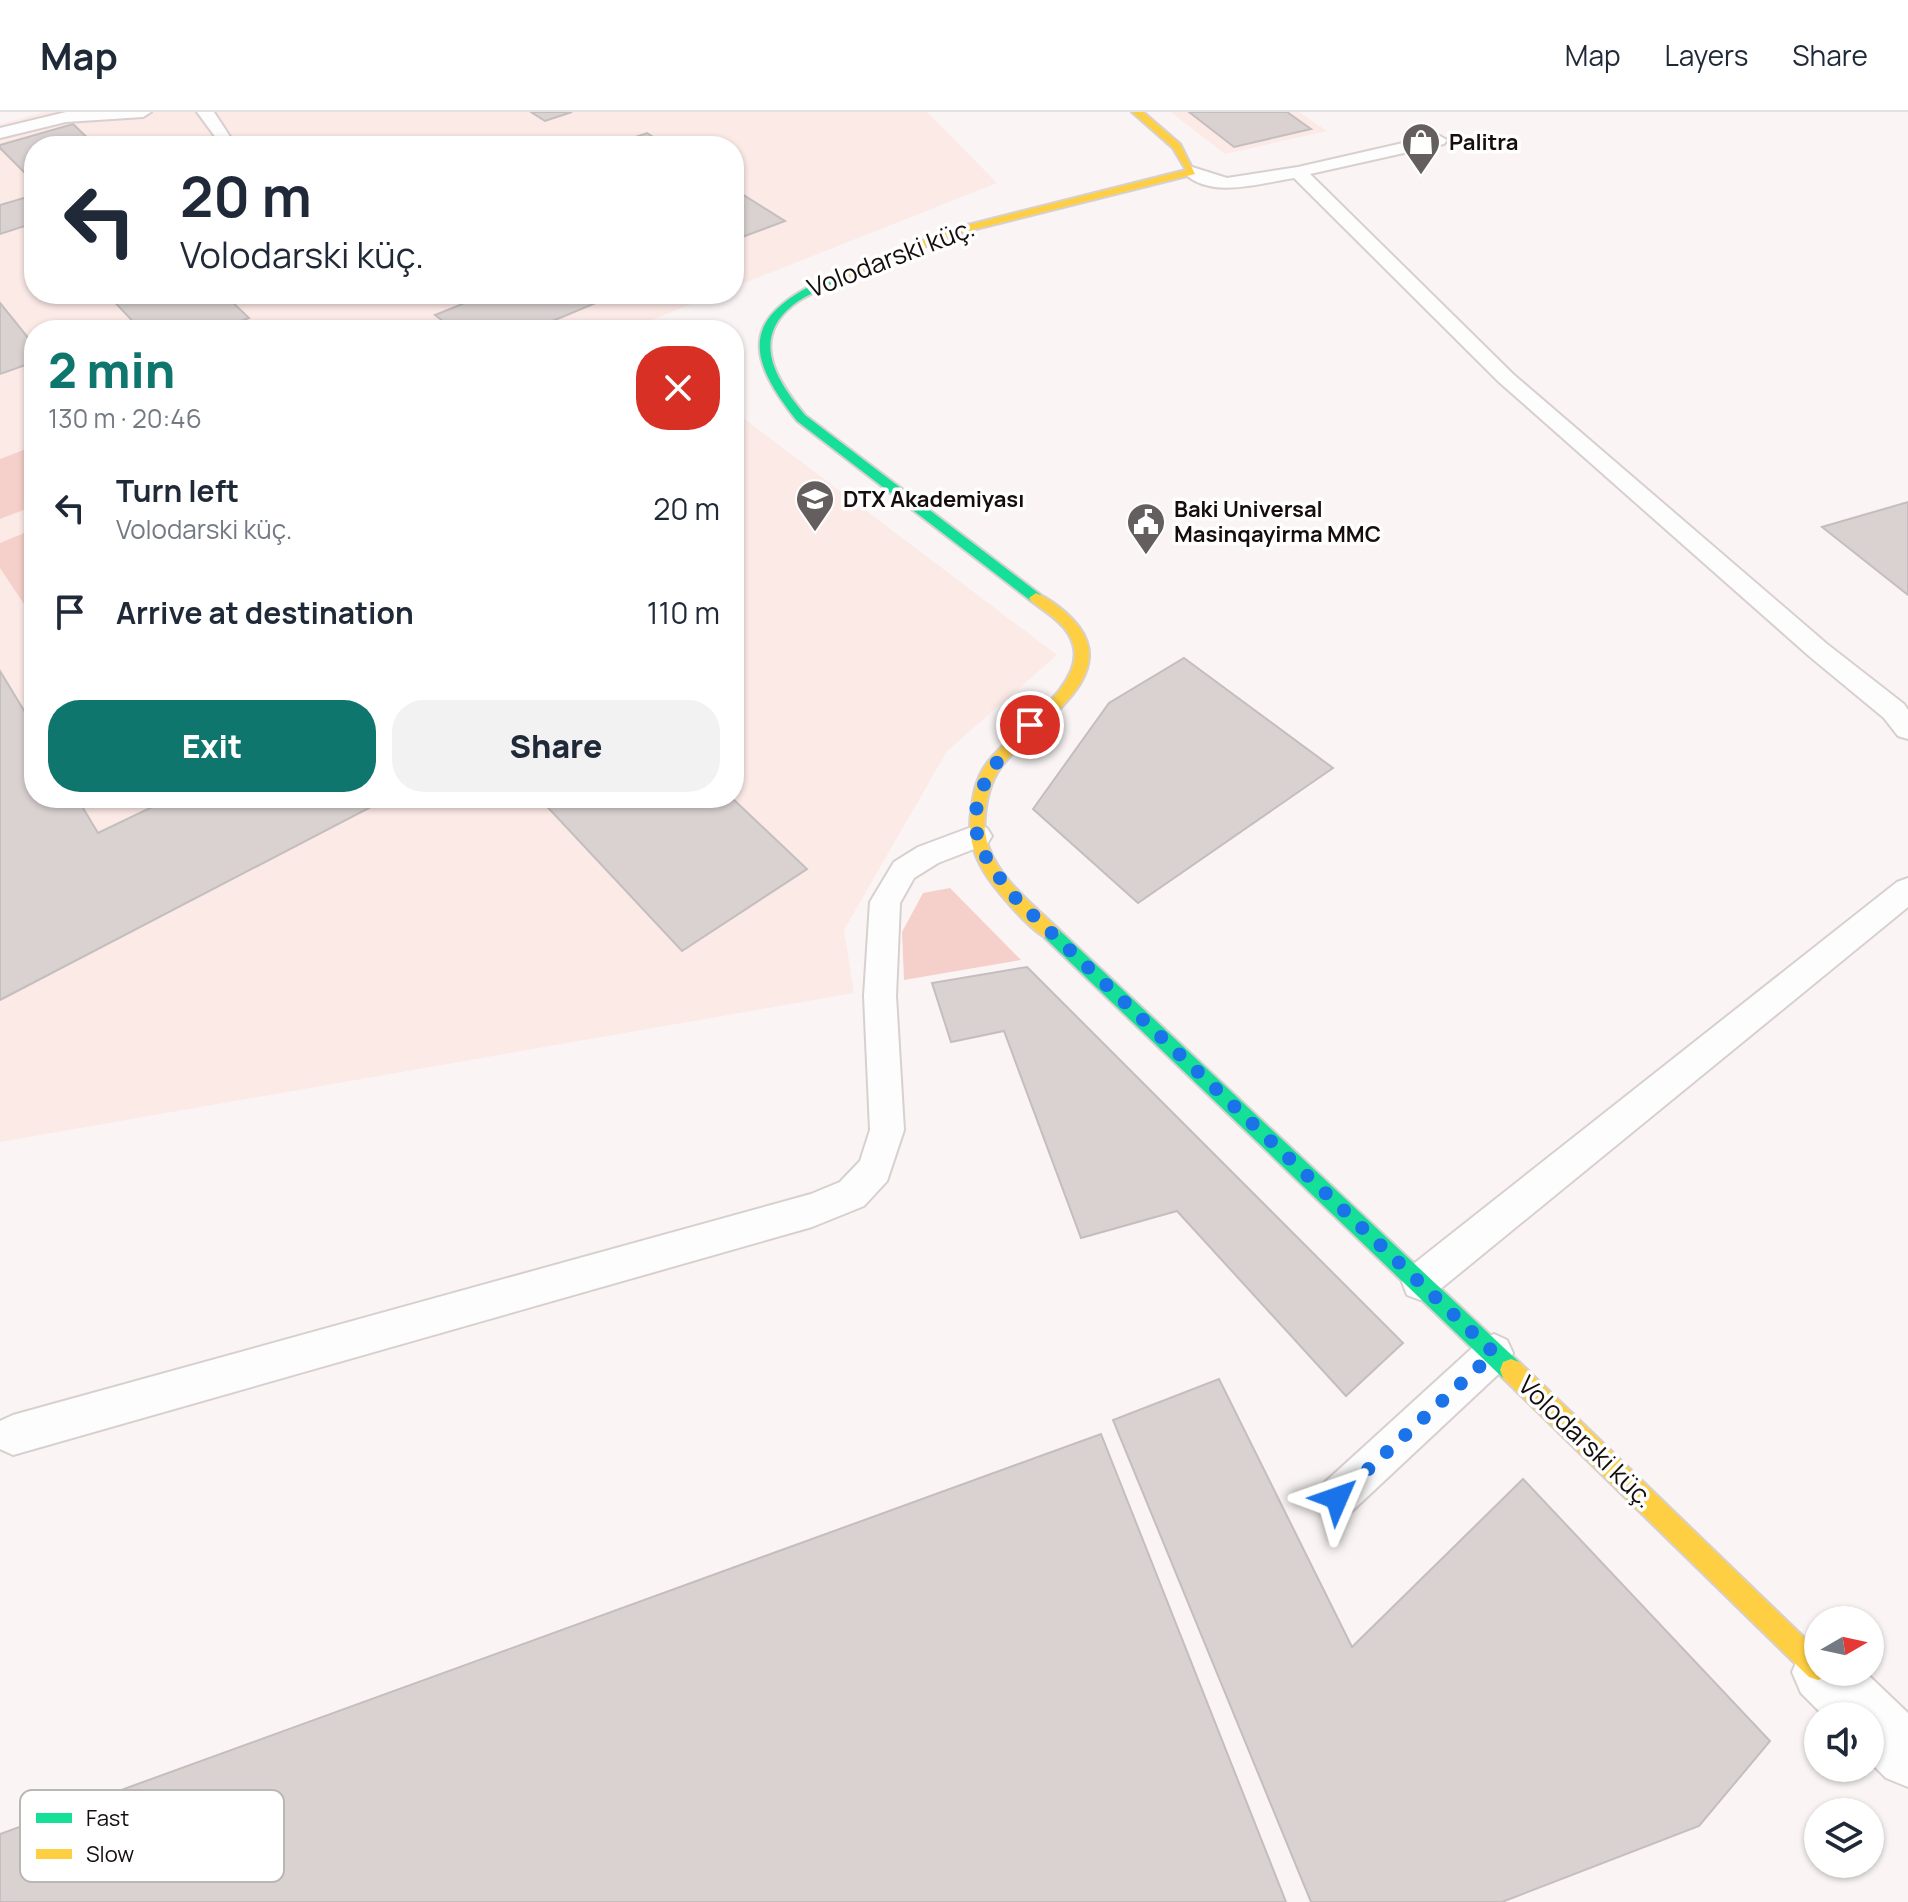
<!DOCTYPE html>
<html lang="en">
<head>
<meta charset="utf-8">
<style>
  :root { --surface:#fff; --page:#f2f2f3; --text:#1f2937; --muted:#747a83; --line:#e0e1e3; --accent:#0f766e }
  body { margin:0; font-family:Manrope,sans-serif; background:var(--page); color:var(--text); height:100vh; display:flex; flex-direction:column; font-size:30px; white-space:nowrap }
  * { box-sizing:border-box; margin:0 }
  p { font-size:26px; color:var(--muted) }
  .icon { flex:none; width:44px; height:44px; fill:none; stroke:currentColor; stroke-width:2; stroke-linecap:round; stroke-linejoin:round }
  .map { position:relative; flex:1; overflow:hidden }
  .drawer { position:absolute; left:24px; top:208px; width:720px; height:488px; display:flex; flex-direction:column; background:var(--surface); border-radius:32px; box-shadow:0 2px 6px #0004 }
  .drawer>* { flex:none }
  .guide { position:absolute; left:24px; top:24px; width:720px; height:168px; border-radius:32px; box-shadow:0 2px 6px #0004; background:#fff; color:var(--text); overflow:hidden }
  .needle { width:52px; rotate:81deg }
  .controls { position:absolute; left:1804px; top:1494px; display:grid; gap:16px }
  .controls a { display:grid; place-items:center; width:80px; height:80px; border-radius:50%; background:var(--surface); box-shadow:0 2px 6px #0004; font-size:40px }
  .pin { position:absolute; display:grid; place-items:center; width:68px; height:68px; color:#fff; margin:-34px; border:4px solid #fff; border-radius:50%; box-shadow:0 2px 8px #0007 }
  .me { position:absolute; width:88px; margin:-44px; rotate:47deg; stroke-linejoin:round; filter:drop-shadow(0 0 6px #0008) }
  .turn { display:flex; align-items:center; gap:28px; height:168px; padding:0 24px; font-size:36px }
  .turn .icon { width:104px; height:104px; stroke-width:2.5 }
  .turn b { display:block; font-size:56px; line-height:68px }
  .round { display:grid; place-items:center; flex:none; width:84px; height:84px; border-radius:32px; background:var(--page) }
  .headline { display:flex; align-items:center; justify-content:space-between; height:136px; padding:0 24px }
  h1 { font-size:48px; font-weight:800; line-height:60px; color:var(--accent) }
  .cta { display:flex; gap:16px; margin-top:auto; padding:16px 24px }
  .cta a { flex:1; height:92px; border-radius:32px; background:var(--accent); color:#fff; font-size:32px; font-weight:800; line-height:92px; text-align:center }
  .cta a+a { background:var(--page); color:var(--text) }
  ul { padding:0; list-style:none }
  li { display:flex; align-items:center; gap:24px; height:104px; padding:0 24px }
  li div { flex:1 }
  li b { display:block; font-size:30px }
  li em { font-style:normal }
  header { display:flex; align-items:center; gap:48px; box-sizing:border-box; height:112px; padding:0 40px; background:var(--surface); border-bottom:2px solid var(--line) }
  header strong { font-size:38px }
  nav { display:flex; gap:44px; margin-inline-start:auto; font-size:28px }
  .map>svg:first-child { display:block }
  .built { fill:#fceae7 }
  .green { fill:#f5d0ca }
  .building { fill:#d9d2d1; stroke:#c4bebe; stroke-width:2 }
  .lines { fill:none; stroke-linecap:round; stroke-linejoin:round }
  .lane-casing { stroke:#d7d0cf; stroke-width:4 }
  .street-casing { stroke:#d7d0cf; stroke-width:4 }
  .fast-casing { stroke:#d7d0cf; stroke-width:4 }
  .slow-casing { stroke:#d7d0cf; stroke-width:4 }
  .lane { fill:#fefdfd; fill-rule:evenodd }
  .street { fill:#fefdfd; fill-rule:evenodd }
  .fast { fill:#16e098; fill-rule:evenodd }
  .slow { fill:#ffcf43; fill-rule:evenodd }
  .route { stroke:#1a73e8; stroke-width:14; stroke-dasharray:0 25.2 }
  .labels { text-anchor:middle; stroke-width:7; stroke-linejoin:round; paint-order:stroke }
  .far-poi-label { font-size:22px; font-weight:bold; fill:#150e0d; stroke:#fff; text-anchor:start }
  .street-label { font-size:26px; fill:#150e0d; stroke:#fff }
  .key { fill:#fff; stroke:#b9b7b6; stroke-width:2 }
  .key-label { font-size:22px; fill:#150e0d }
</style>
</head>
<body>
<header>
<strong>Map</strong>
<nav><a>Map</a><a>Layers</a><a>Share</a></nav>
</header>
<div class="map">
<svg width="1908" height="1790" viewBox="0 0 1908 1790">
  <rect width="100%" height="100%" fill="#faf4f4"/>
  <!-- built -->
  <g class="built">
    <path d="M 45,0 L 927,0 L 997,71 L 734,175 L 734,34 L 34,34 L 34,182 L 716,182 L 627,218 L 34,218 L 34,686 L 734,686 L 734,299 L 1057,543 L 947,639 L 844,818 L 854,881 L 0,1030 L 0,12 Z"/>
    <path d="M 1171,0 L 1299,0 L 1327,19 L 1225,42 Z"/>
  </g>
  <!-- green -->
  <g class="green">
    <path d="M 34,334 L 34,394 L 0,407 L 0,347 Z"/>
    <path d="M 34,417 L 34,507 L 0,456 L 0,431 Z"/>
    <path d="M 950,776 L 1021,848 L 904,868 L 902,820 L 923,781 Z"/>
  </g>
  <!-- building -->
  <g class="building">
    <path d="M 531,0 L 572,0 L 545,9 Z"/>
    <path d="M 1189,0 L 1287,0 L 1311,17 L 1234,35 Z"/>
    <path d="M 73,12 L 96,34 L 34,34 L 34,70 L 0,36 L 0,33 Z"/>
    <path d="M 647,21 L 667,34 L 609,34 Z"/>
    <path d="M 734,77 L 785,109 L 734,128 Z"/>
    <path d="M 34,83 L 34,111 L 0,122 L 0,93 Z"/>
    <path d="M 107,182 L 224,182 L 249,206 L 216,218 L 141,218 Z"/>
    <path d="M 487,182 L 614,182 L 615,183 L 531,218 L 455,218 L 435,203 Z"/>
    <path d="M 0,191 L 34,233 L 34,250 L 0,262 Z"/>
    <path d="M 1908,390 L 1908,483 L 1822,415 Z"/>
    <path d="M 1184,546 L 1333,656 L 1138,791 L 1033,697 L 1109,591 Z"/>
    <path d="M 0,559 L 34,615 L 34,686 L 77,686 L 98,721 L 171,686 L 388,686 L 0,888 Z"/>
    <path d="M 539,686 L 732,686 L 807,757 L 682,839 Z"/>
    <path d="M 1027,855 L 1403,1231 L 1346,1284 L 1177,1099 L 1081,1126 L 1004,919 L 951,930 L 932,871 Z"/>
    <path d="M 1219,1267 L 1352,1535 L 1523,1367 L 1770,1629 L 1699,1714 L 1502,1790 L 1311,1790 L 1113,1308 Z"/>
    <path d="M 1101,1322 L 1286,1790 L 0,1790 L 0,1722 Z"/>
  </g>
  <g class="lines">
    <defs>
      <g id="lane">
        <path d="M 66,0 L 151,0 L 143,5 L 66,10 L 0,26 L 0,16 Z"/>
        <path d="M 197,0 L 214,0 L 236,34 L 222,34 Z"/>
        <path d="M 1438,23 L 1447,28 L 1444,32 L 1310,62 L 1513,262 L 1827,532 L 1904,592 L 1908,598 L 1908,627 L 1898,624 L 1884,606 L 1809,544 L 1499,270 L 1294,66 C 1261,71 1210,88 1183,60 L 1192,55 L 1227,66 L 1298,55 Z"/>
        <path d="M 977,713 L 987,716 L 992,724 L 987,732 L 938,751 L 914,766 L 900,791 L 896,884 L 904,1018 L 887,1069 L 864,1094 L 812,1115 L 13,1343 L 0,1337 L 0,1309 L 13,1303 L 811,1082 L 840,1070 L 860,1049 L 870,1018 L 864,884 L 870,790 L 894,750 L 918,735 Z"/>
        <path d="M 1908,766 L 1908,795 L 1433,1183 L 1420,1188 L 1407,1183 L 1402,1170 L 1407,1157 L 1897,770 Z"/>
        <path d="M 1494,1222 L 1507,1228 L 1513,1241 L 1507,1254 L 1351,1400 L 1337,1406 L 1323,1400 L 1317,1386 L 1323,1372 L 1481,1228 Z"/>
      </g>
      <path id="street" d="M 1818,1532 L 1818,1560 L 1865,1560 L 1908,1601 L 1908,1675 L 1886,1666 L 1870,1650 L 1870,1604 L 1824,1604 L 1801,1581 L 1792,1560 L 1801,1539 Z"/>
      <g id="fast">
        <path d="M 833,163 L 842,165 C 828,176 808,181 793,193 C 749,228 778,270 805,303 L 1041,483 L 1041,489 L 1031,489 L 797,309 C 738,235 748,201 833,163 Z"/>
        <path d="M 1051,814 L 1057,816 L 1519,1250 L 1522,1258 L 1519,1266 L 1511,1269 L 1503,1266 L 1045,826 L 1042,821 Z"/>
      </g>
      <g id="slow">
        <path d="M 1132,0 L 1143,0 L 1180,32 L 1195,62 L 960,121 L 841,167 L 832,165 L 952,117 L 1186,58 L 1173,36 Z"/>
        <path d="M 1036,481 C 1051,487 1069,502 1079,515 C 1121,572 1021,619 997,661 C 988,676 983,703 985,720 C 990,760 1030,790 1057,816 L 1060,821 L 1051,828 C 1033,822 1006,789 994,774 C 977,752 967,729 971,701 C 973,683 976,665 988,650 C 1010,620 1087,574 1073,532 C 1068,513 1046,500 1031,489 L 1029,486 Z"/>
        <path d="M 1511,1247 L 1519,1250 L 1818,1539 L 1818,1560 L 1829,1560 L 1827,1565 L 1818,1568 L 1809,1565 L 1503,1266 L 1500,1258 L 1503,1250 Z"/>
      </g>
    </defs>
    <!-- lane casing -->
    <use href="#lane" class="lane-casing"/>
    <!-- street casing -->
    <use href="#street" class="street-casing"/>
    <!-- fast casing -->
    <use href="#fast" class="fast-casing"/>
    <!-- slow casing -->
    <use href="#slow" class="slow-casing"/>
    <!-- lane -->
    <use href="#lane" class="lane"/>
    <!-- street -->
    <use href="#street" class="street"/>
    <!-- fast -->
    <use href="#fast" class="fast"/>
    <!-- slow -->
    <use href="#slow" class="slow"/>
  </g>
  <g class="lines">
    <!-- route -->
    <path class="route" d="M 1030,613 C 1001,641 966,682 978,726 C 985,750 1003,770 1018,789 L 1494,1241 L 1337,1386"/>
  </g>
  <!-- icons -->
  <defs>
    <symbol id="shop-pin" viewBox="-11 -11 22 30"><path d="M0 17L-7.5 6A9.5 9.5 0 1 1 7.5 6Z" fill="#655e5e" stroke="#fff"/><path d="M-5-2.5h2.3a2.7 3.5 0 0 1 5.4 0H5L5.5 6h-11ZM-1.5-2.5h3a1.5 2.3 0 0 0-3 0Z" fill="#fff"/></symbol>
    <symbol id="university-pin" viewBox="-11 -11 22 30"><path d="M0 17L-7.5 6A9.5 9.5 0 1 1 7.5 6Z" fill="#655e5e" stroke="#fff"/><path d="M0-5L7-2L0 1L-7-2ZM-4 1L0 2.5L4 1V4Q0 6-4 4Z" fill="#fff"/></symbol>
    <symbol id="civic-pin" viewBox="-11 -11 22 30"><path d="M0 17L-7.5 6A9.5 9.5 0 1 1 7.5 6Z" fill="#655e5e" stroke="#fff"/><path d="M-.6-6.5H3V-4.5H.6V-3L4-1V1h2V6H-6V1h2V-1L-.6-3ZM-1.2 2.5V6h2.4V2.5Z" fill="#fff"/></symbol>
  </defs>
  <g fill-rule="evenodd">
    <use href="#shop-pin" x="1399" y="8" width="44" height="60"/>
    <use href="#university-pin" x="793" y="365" width="44" height="60"/>
    <use href="#civic-pin" x="1124" y="388" width="44" height="60"/>
  </g>
  <g class="labels">
    <!-- far-poi labels -->
    <g class="far-poi-label">
      <text x="1449" y="38">Palitra</text>
      <text x="843" y="395">DTX Akademiyası</text>
      <text x="1174" y="405">Baki Universal<tspan x="1174" dy="25">Masinqayirma MMC</tspan></text>
    </g>
    <!-- street labels -->
    <g class="street-label">
      <text transform="translate(891 146) rotate(-21)" y="9">Volodarski küç.</text>
      <text transform="translate(1586 1330) rotate(44)" y="9">Volodarski küç.</text>
    </g>
  </g>
  <!-- legend -->
  <rect x="20" y="1678" width="264" height="92" rx="12" class="key"/>
  <rect x="36" y="1701" width="36" height="10" fill="#16e098"/>
  <rect x="36" y="1737" width="36" height="10" fill="#ffcf43"/>
  <g class="key-label">
    <text x="86" y="1714">Fast</text>
    <text x="86" y="1750">Slow</text>
  </g>
</svg>
<div class="controls">
<a><svg class="needle" viewBox="-14 -14 28 28"><path d="M0-13l5 13h-10z" fill="#e53935"/><path d="M0 13l5-13h-10z" fill="#747a83"/></svg></a>
<a><svg class="icon" aria-label="sound" viewBox="0 0 24 24"><path d="M4 9h4l5-4v14l-5-4H4zM17 9q2 3 0 6"/></svg></a>
<a><svg class="icon" aria-label="layers" viewBox="0 0 24 24"><path d="M12 4l9 5-9 5-9-5zM3 14l9 5 9-5"/></svg></a>
</div>
<div class="pin" style="left:1030px;top:613px;background:#d93025"><svg class="icon" aria-label="arrive" viewBox="0 0 24 24"><path d="M6 21V4h12l-3 4 3 4H6"/></svg></div>
<svg class="me" style="left:1337px;top:1386px" viewBox="-20 -20 40 40"><path d="M0-17L14 15 0 8-14 15z" fill="#1a73e8" stroke="#fff" stroke-width="4"/></svg>
<div class="guide">
<div class="turn"><svg class="icon" aria-label="left" viewBox="0 0 24 24"><path d="M17 20v-9H6M10 6l-5 5 5 5"/></svg><div><b>20 m</b>Volodarski küç.</div></div>
</div>
<section class="drawer">
<div class="headline"><div><h1>2 min</h1><p>130 m · 20:46</p></div><a class="round" style="background:#d93025;color:#fff"><svg class="icon" aria-label="close" viewBox="0 0 24 24"><path d="M6 6l12 12M18 6L6 18"/></svg></a></div>
<ul>
<li><svg class="icon" aria-label="left" viewBox="0 0 24 24"><path d="M17 20v-9H6M10 6l-5 5 5 5"/></svg><div><b>Turn left</b><p>Volodarski küç.</p></div><em>20 m</em></li>
<li><svg class="icon" aria-label="arrive" viewBox="0 0 24 24"><path d="M6 21V4h12l-3 4 3 4H6"/></svg><div><b>Arrive at destination</b></div><em>110 m</em></li>
</ul>
<div class="cta"><a>Exit</a><a>Share</a></div>
</section>
</div>
</body>
</html>
